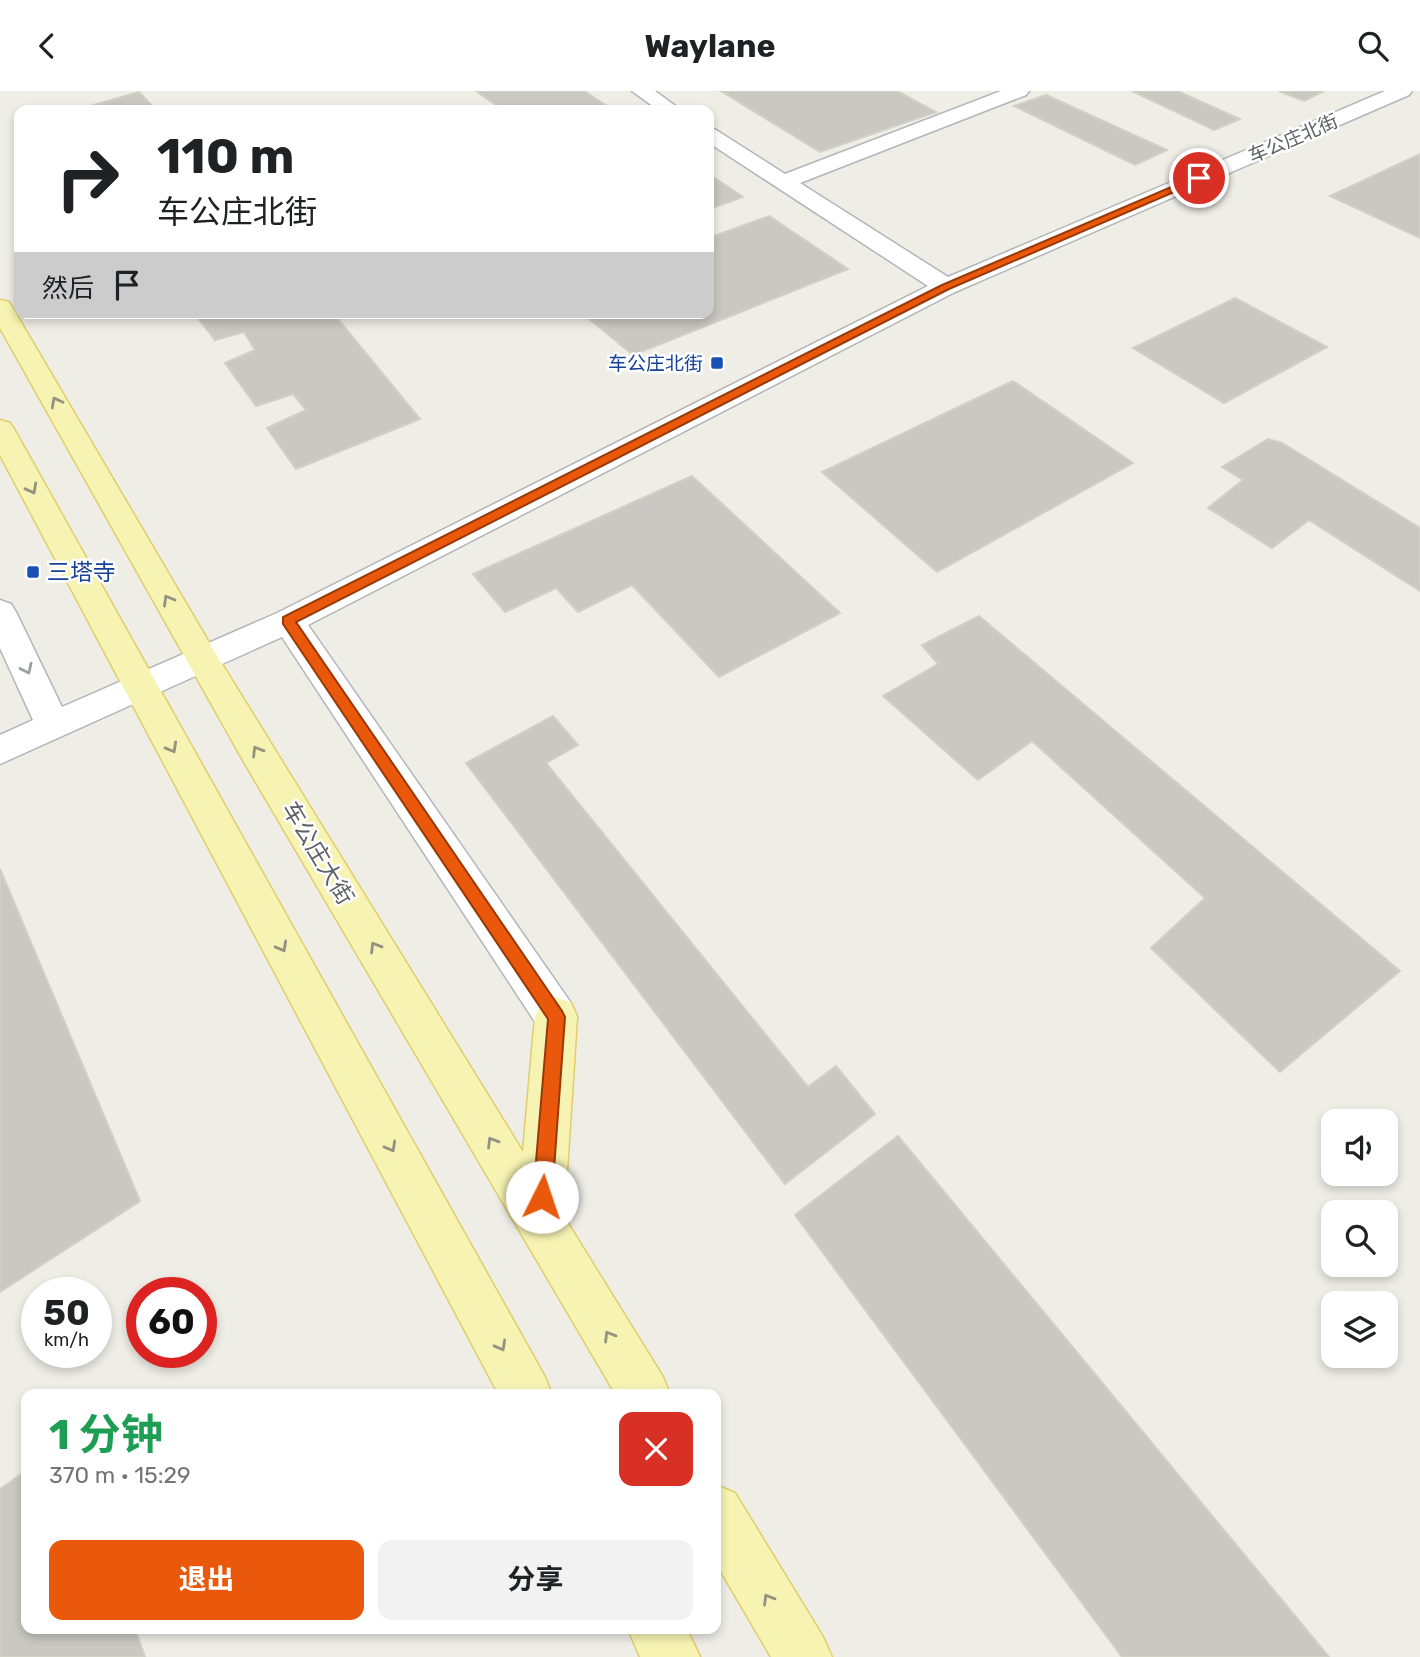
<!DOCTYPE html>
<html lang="zh">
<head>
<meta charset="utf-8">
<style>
  :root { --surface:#fff; --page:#f2f2f2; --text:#202124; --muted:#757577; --accent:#ea580c }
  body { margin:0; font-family:Rubik,"Noto Sans SC",sans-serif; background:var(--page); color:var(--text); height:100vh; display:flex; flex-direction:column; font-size:26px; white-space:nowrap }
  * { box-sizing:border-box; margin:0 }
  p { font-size:23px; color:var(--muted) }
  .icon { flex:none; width:38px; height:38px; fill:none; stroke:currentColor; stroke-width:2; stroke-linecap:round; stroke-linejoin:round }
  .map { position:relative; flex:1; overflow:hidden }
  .details { position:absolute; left:21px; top:1298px; width:700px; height:245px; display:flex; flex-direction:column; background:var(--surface); border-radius:14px; box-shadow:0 4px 10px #0003 }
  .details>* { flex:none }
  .top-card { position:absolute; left:14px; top:14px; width:700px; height:214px; border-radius:14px; box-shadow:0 4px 10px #0003; background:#fff; color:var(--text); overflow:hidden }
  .buttons { position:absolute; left:1321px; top:1018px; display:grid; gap:14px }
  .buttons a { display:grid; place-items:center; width:77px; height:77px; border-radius:14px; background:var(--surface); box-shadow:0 4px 10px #0003; font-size:35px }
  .speed { position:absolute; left:21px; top:1186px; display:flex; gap:14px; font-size:35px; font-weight:700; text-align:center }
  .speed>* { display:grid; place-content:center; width:91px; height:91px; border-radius:50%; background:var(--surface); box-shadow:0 4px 10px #0003; line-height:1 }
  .speed small { font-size:18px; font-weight:400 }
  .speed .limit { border:10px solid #d22; background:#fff; color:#111 }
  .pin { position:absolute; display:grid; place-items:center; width:60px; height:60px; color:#fff; margin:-30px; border:4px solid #fff; border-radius:50%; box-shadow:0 2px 7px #0007 }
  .me { position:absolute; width:77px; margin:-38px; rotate:4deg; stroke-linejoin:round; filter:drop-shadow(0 0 5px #0008) }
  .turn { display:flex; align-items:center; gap:24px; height:147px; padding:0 28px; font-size:32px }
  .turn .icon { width:91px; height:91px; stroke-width:2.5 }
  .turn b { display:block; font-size:49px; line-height:60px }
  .then { display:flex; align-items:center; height:66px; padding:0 28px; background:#0003; gap:14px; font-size:26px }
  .round { display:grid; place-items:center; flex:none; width:74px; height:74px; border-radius:14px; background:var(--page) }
  .headline { display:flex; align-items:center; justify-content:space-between; height:119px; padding:0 28px }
  h1 { font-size:42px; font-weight:700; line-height:52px; color:#1e9e55 }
  .cta { display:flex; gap:14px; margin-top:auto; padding:14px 28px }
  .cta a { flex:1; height:80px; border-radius:14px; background:var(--accent); color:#fff; font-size:28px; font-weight:700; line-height:80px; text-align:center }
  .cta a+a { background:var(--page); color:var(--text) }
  header { display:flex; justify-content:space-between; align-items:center; height:91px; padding:0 28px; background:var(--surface); font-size:32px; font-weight:700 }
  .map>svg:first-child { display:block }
  .building { fill:#cac8c2; stroke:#d2cfc5; stroke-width:2 }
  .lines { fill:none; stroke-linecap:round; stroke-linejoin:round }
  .minor-casing { stroke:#b3b5b9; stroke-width:3 }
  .major-casing { stroke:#e2ce6b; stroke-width:3 }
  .minor { fill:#fff; fill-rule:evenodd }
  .major { fill:#f6f3b3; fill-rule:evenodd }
  .oneway { stroke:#939380 }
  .oneway2 { stroke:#9ea0a2 }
  .route { fill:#ea580c; stroke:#983908; stroke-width:2 }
  .transit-dot { fill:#1a4fb4; stroke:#fff; stroke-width:2.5 }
  .labels { text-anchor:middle; stroke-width:5; stroke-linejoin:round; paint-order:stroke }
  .far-street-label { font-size:19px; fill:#5d6064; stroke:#fff }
  .far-transit-label { font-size:19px; fill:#164399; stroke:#fff; text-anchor:end }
  .transit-label { font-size:23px; fill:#164399; stroke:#fff; text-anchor:start }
  .street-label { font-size:23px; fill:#5d6064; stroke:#fff }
</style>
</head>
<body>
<header><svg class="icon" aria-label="back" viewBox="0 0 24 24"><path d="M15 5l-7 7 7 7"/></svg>Waylane<svg class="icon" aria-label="search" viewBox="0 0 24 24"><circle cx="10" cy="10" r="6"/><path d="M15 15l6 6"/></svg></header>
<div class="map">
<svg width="1420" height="1566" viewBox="0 0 1420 1566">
  <rect width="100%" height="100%" fill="#eeede6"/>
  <!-- building -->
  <g class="building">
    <path d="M 476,0 L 584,0 L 613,19 L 503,19 Z"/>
    <path d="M 721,0 L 897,0 L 936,21 L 820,61 Z"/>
    <path d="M 1132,0 L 1177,0 L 1240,28 L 1214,39 Z"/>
    <path d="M 1279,0 L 1319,0 L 1322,1 L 1304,10 Z"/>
    <path d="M 139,1 L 156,19 L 76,19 Z"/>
    <path d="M 1046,4 L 1167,59 L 1135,74 L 1014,15 Z"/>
    <path d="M 1420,63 L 1420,147 L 1330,105 Z"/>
    <path d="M 709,83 L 743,106 L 709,118 Z"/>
    <path d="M 769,125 L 848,178 L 633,264 L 582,222 L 709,222 L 709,147 Z"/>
    <path d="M 1235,207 L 1327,256 L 1224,312 L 1133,257 Z"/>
    <path d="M 194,222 L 333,222 L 420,328 L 296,378 L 267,337 L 306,319 L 293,303 L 256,315 L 225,272 L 255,259 L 244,241 L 215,249 Z"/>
    <path d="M 1013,290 L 1133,372 L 937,481 L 822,381 Z"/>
    <path d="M 1268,348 L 1282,352 L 1420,437 L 1420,500 L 1309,429 L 1272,457 L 1208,417 L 1243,389 L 1222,376 Z"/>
    <path d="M 692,385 L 840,522 L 719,586 L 632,494 L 578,521 L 556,497 L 505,521 L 473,483 Z"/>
    <path d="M 979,525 L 1400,880 L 1280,981 L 1151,857 L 1205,807 L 1032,650 L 978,689 L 883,605 L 938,573 L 922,554 Z"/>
    <path d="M 553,625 L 578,654 L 546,672 L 808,996 L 836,975 L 875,1023 L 785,1093 L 466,672 Z"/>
    <path d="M 0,778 L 140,1110 L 0,1201 Z"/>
    <path d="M 898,1045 L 1329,1566 L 1122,1566 L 795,1124 Z"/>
    <path d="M 26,1380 L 26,1538 L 135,1538 L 145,1566 L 0,1566 L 0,1398 Z"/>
  </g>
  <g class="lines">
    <defs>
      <g id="minor">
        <path d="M 632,0 L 655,0 L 681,19 L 658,19 Z"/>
        <path d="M 1001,0 L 1029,0 L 1026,4 L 800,92 L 948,186 L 1385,0 L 1412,0 L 1409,4 L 955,201 L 308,534 L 571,912 L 577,926 L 571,940 L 556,946 L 541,940 L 282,546 L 0,673 L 0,644 L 33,629 L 0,557 L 0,509 L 11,513 L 16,521 L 62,616 L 277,522 L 928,195 L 709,52 L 709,37 L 716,39 L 785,83 Z"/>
      </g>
      <g id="major">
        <path d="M 0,209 L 9,211 L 12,216 L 214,560 L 523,1061 L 535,926 L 541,912 L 556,906 L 571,912 L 577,926 L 564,1126 L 663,1286 L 670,1304 L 616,1304 L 244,671 L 0,237 Z"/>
        <path d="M 0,329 L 10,332 L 14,338 L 545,1286 L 552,1304 L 499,1304 L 0,364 Z"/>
        <path d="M 716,1394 L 735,1402 L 823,1546 L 832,1566 L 771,1566 L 716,1472 Z"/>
        <path d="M 628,1538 L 687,1538 L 700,1566 L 640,1566 Z"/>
      </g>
    </defs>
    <!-- minor casing -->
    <use href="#minor" class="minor-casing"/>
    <!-- major casing -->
    <use href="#major" class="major-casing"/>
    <!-- minor -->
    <use href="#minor" class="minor"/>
    <!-- major -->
    <use href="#major" class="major"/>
  </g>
  <!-- one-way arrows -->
  <defs><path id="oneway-chevron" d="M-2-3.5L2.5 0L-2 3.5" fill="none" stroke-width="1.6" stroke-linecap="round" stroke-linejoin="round" transform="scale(1.75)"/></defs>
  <g class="oneway">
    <use href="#oneway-chevron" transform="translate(56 311) rotate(-118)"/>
    <use href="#oneway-chevron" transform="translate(32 398) rotate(62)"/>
    <use href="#oneway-chevron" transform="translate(168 509) rotate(-120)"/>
    <use href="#oneway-chevron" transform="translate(172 657) rotate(61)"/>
    <use href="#oneway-chevron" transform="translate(257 660) rotate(-121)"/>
    <use href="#oneway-chevron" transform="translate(282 856) rotate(61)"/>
    <use href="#oneway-chevron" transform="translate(375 856) rotate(-121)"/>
    <use href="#oneway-chevron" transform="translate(492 1051) rotate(-121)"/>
    <use href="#oneway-chevron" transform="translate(391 1056) rotate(61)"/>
    <use href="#oneway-chevron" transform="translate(609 1245) rotate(-121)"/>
    <use href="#oneway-chevron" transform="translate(501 1255) rotate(61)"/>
    <use href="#oneway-chevron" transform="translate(768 1508) rotate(-121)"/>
  </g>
  <use class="oneway2" href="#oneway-chevron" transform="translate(27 578) rotate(65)"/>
  <!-- route -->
  <path class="route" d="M 1199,84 L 1204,87 L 1202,89 L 949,198 L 296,531 L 562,920 L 565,926 L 552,1106 L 549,1112 L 542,1115 L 535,1112 L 533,1106 L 548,928 L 283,533 L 283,526 L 942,194 Z"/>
  <!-- markers -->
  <g class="transit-dot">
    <rect x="710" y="265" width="14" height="14" rx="3.5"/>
    <rect x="26" y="474" width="14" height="14" rx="3.5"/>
  </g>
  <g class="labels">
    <!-- far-street labels -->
    <g class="far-street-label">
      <text transform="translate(1293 47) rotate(-23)" y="7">车公庄北街</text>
    </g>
    <!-- far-transit labels -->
    <g class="far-transit-label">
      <text x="703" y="279">车公庄北街</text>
    </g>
    <!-- transit labels -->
    <g class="transit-label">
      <text x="47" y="489">三塔寺</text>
    </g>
    <!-- street labels -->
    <g class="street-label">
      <text transform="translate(318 762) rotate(59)" y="8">车公庄大街</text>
    </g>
  </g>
</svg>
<div class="buttons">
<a><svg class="icon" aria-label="sound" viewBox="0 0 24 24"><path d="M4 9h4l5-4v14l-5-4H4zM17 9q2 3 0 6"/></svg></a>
<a><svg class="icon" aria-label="search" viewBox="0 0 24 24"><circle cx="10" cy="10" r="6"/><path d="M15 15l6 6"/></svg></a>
<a><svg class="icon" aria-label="layers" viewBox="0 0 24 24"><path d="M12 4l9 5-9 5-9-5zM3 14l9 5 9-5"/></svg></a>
</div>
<div class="speed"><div>50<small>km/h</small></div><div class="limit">60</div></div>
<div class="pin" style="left:1199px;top:87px;background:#d93025"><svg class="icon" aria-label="arrive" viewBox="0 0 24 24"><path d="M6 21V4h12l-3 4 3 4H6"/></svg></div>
<svg class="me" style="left:542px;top:1106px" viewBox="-20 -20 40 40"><circle r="19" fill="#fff"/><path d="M0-13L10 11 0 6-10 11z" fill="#ea580c"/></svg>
<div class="top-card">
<div class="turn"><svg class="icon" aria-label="right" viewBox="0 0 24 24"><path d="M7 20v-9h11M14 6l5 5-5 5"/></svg><div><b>110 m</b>车公庄北街</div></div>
<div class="then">然后<svg class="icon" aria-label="arrive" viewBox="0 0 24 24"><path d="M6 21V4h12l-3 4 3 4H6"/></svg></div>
</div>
<section class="details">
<div class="headline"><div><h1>1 分钟</h1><p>370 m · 15:29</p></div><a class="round" style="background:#d93025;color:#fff"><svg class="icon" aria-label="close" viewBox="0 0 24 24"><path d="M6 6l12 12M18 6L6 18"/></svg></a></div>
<div class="cta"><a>退出</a><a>分享</a></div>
</section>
</div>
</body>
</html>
